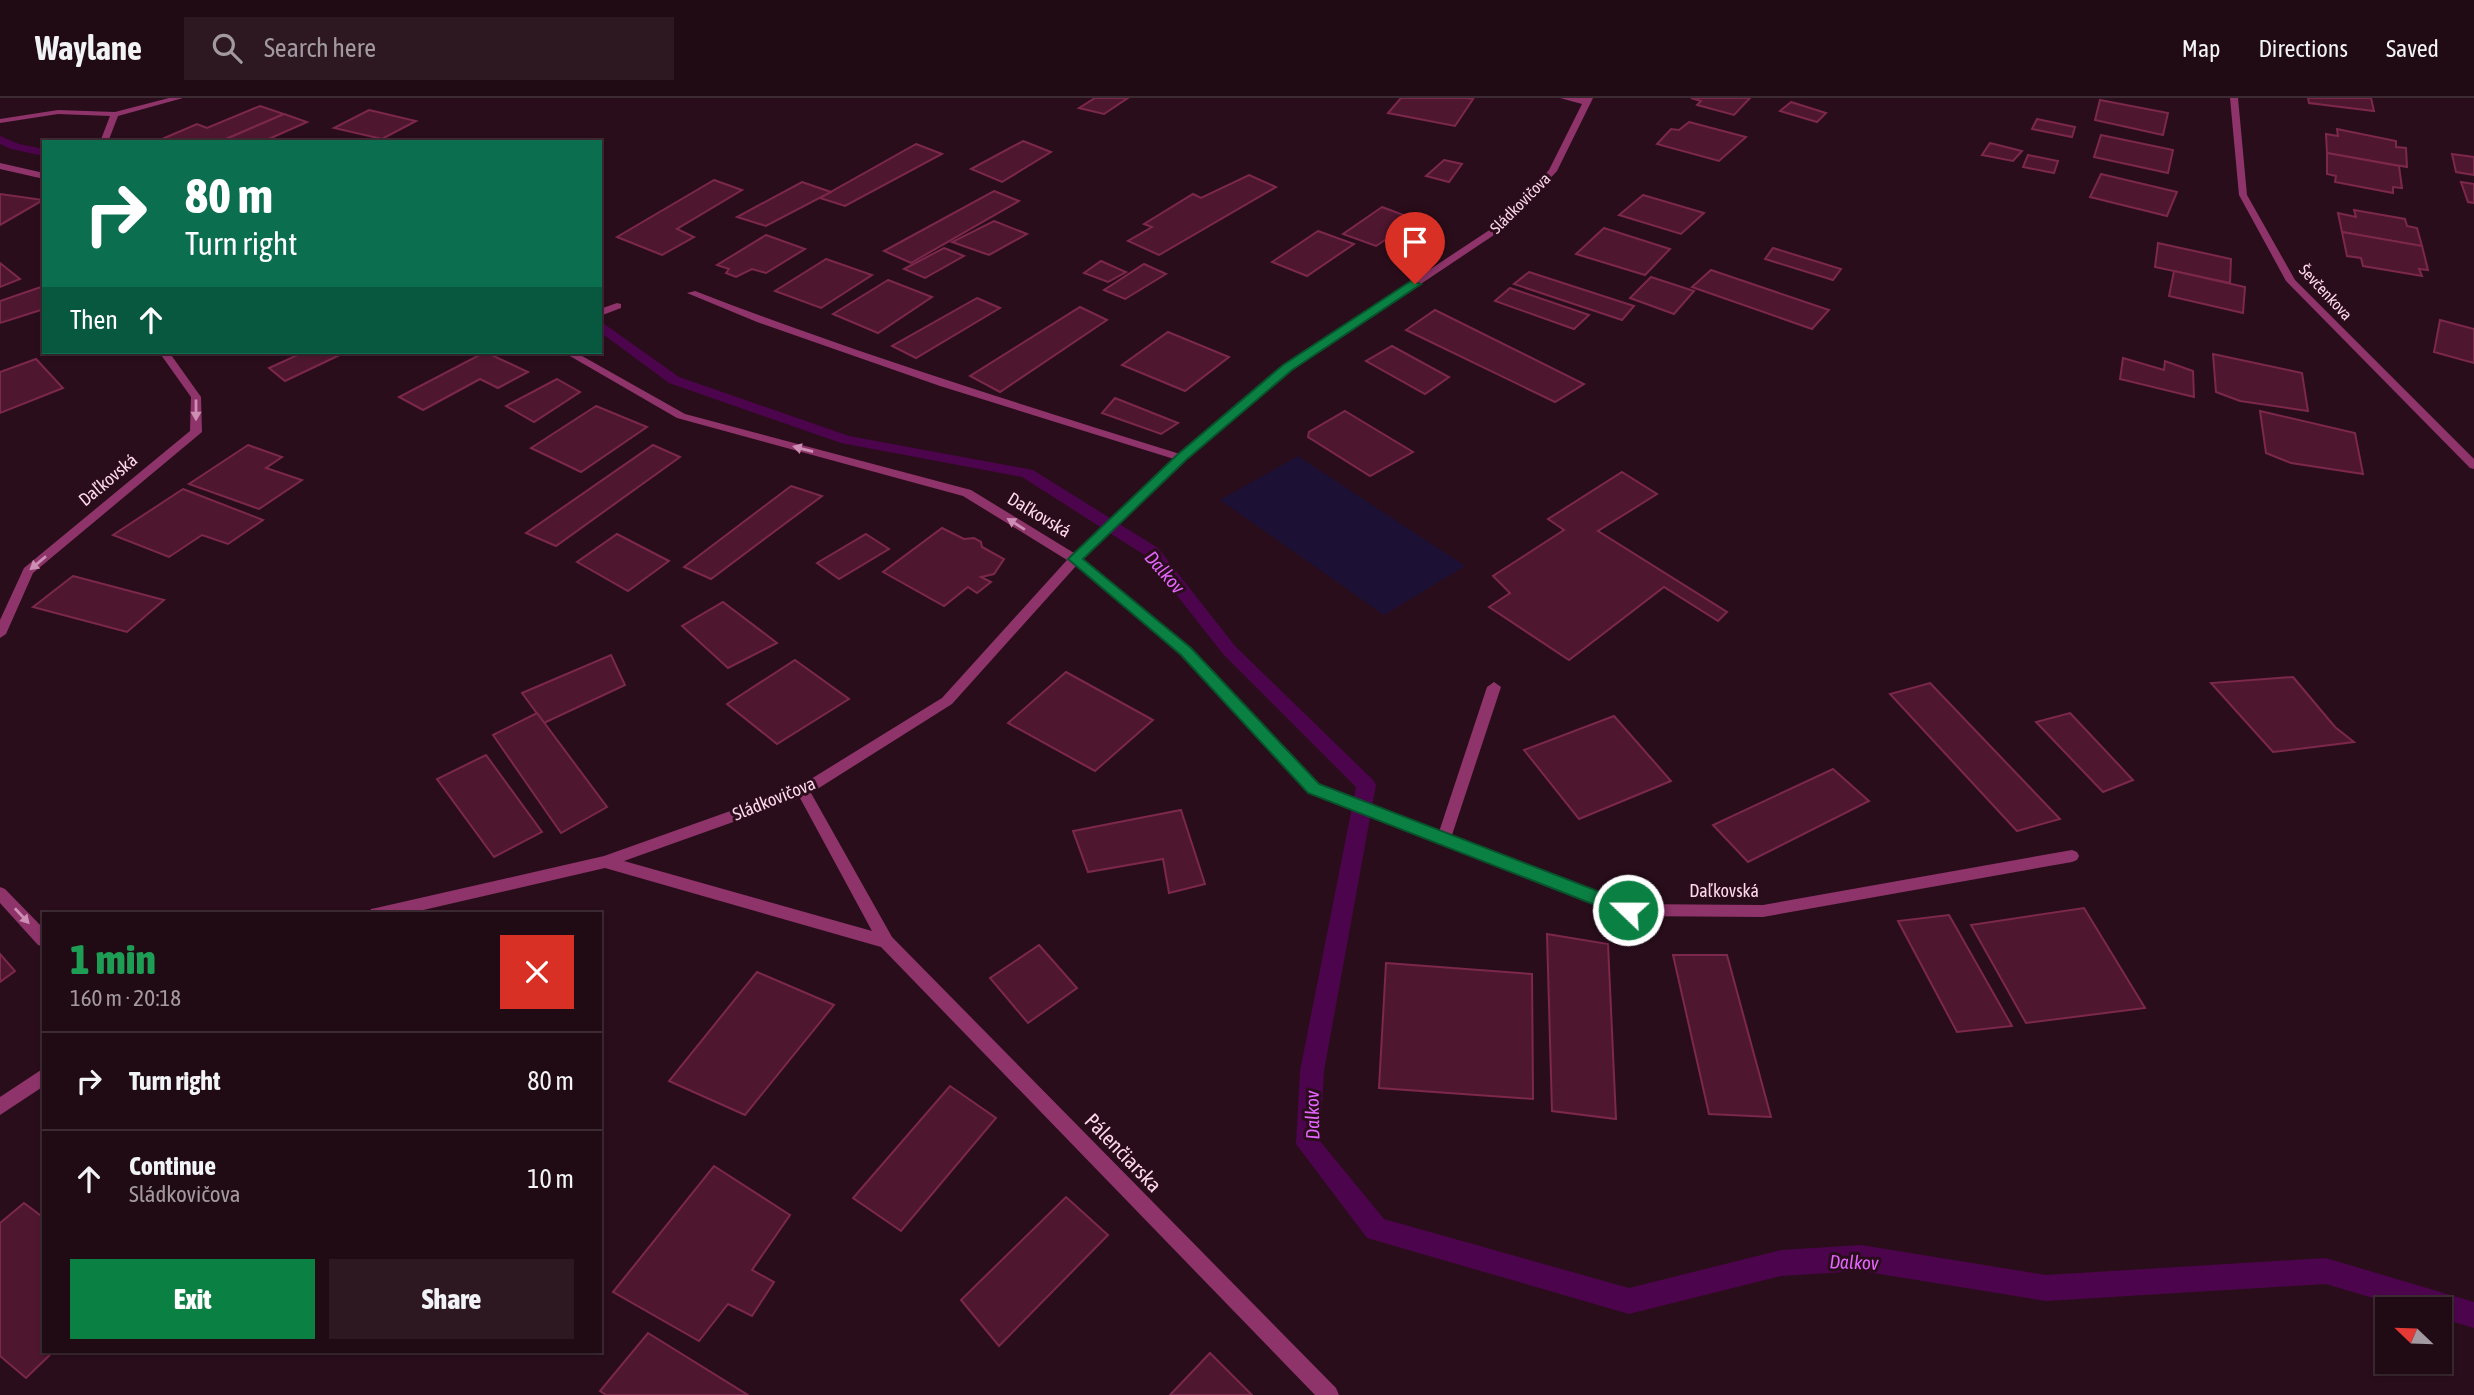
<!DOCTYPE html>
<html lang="en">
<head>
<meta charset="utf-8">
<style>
  :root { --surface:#200a14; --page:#2d1822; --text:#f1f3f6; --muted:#a29aa0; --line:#3d2b34; --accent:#0b8043 }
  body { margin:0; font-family:"Asap Condensed",sans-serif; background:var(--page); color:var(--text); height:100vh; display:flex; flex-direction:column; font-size:26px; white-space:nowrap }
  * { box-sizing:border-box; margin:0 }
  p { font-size:23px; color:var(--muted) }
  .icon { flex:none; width:38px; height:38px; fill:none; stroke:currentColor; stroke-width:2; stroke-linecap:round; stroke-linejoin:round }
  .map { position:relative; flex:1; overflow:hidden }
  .details { position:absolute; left:42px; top:814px; width:560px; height:441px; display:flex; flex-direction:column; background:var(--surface); border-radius:0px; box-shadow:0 2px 5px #0004,0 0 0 2px var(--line) }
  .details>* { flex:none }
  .guide { position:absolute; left:42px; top:42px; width:560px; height:214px; border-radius:0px; box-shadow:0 2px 5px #0004,0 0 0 2px var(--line); background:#0b6e4f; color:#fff; overflow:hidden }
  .needle { width:46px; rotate:293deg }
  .fabs { position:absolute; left:2375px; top:1199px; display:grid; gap:14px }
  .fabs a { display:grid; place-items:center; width:77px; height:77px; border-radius:0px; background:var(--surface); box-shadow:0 2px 5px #0004,0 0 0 2px var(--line); font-size:35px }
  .pin { position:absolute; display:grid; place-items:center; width:60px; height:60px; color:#fff; margin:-72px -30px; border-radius:50% 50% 50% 0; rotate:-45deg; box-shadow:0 0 7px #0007 }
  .pin .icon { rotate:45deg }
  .me { position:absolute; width:77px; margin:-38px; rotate:292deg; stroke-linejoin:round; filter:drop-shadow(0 0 5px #0008) }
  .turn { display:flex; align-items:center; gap:24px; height:147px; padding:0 28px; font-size:32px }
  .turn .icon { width:91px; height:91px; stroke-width:2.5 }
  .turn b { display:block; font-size:49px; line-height:60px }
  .then { display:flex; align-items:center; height:66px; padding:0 28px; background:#0003; gap:14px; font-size:26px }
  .round { display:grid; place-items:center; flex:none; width:74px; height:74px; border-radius:0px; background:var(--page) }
  .summary { display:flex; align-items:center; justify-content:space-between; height:119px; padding:0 28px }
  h1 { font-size:42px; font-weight:800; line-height:52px; color:#1e9e55 }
  .cta { display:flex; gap:14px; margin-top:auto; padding:14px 28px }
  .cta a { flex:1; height:80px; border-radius:0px; background:var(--accent); color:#fff; font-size:28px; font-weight:800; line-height:80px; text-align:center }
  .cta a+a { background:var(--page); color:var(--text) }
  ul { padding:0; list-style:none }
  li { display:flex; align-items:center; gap:21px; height:98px; padding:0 28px; border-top:2px solid var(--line) }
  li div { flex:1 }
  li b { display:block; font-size:26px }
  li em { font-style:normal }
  header { display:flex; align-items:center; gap:42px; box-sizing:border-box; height:98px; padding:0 35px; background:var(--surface); border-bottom:2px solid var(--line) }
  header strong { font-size:33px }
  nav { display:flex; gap:38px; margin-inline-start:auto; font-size:24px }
  .search { width:490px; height:63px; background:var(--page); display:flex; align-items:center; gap:18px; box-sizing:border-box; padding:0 24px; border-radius:0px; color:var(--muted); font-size:26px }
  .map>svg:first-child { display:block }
  .green { fill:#1c1035 }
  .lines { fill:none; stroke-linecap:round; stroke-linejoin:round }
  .stream { fill:#4c054c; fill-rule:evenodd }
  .building { fill:#4e172f; stroke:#7c274c; stroke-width:2 }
  .lane { fill:#8e346a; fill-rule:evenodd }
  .street { fill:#8e346a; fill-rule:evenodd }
  .oneway { fill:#cc8eb2 }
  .route { fill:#0b8043; stroke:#07532c; stroke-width:2 }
  .labels { text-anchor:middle; stroke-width:6; stroke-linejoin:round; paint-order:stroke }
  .far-street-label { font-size:16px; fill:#ffd7ec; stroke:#2a0d1b }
  .street-label { font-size:18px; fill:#ffd7ec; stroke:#2a0d1b }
  .water-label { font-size:19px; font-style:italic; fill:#e565ff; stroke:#2a0d1b }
  .near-street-label { font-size:21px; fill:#ffd7ec; stroke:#2a0d1b }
</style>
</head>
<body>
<header>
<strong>Waylane</strong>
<div class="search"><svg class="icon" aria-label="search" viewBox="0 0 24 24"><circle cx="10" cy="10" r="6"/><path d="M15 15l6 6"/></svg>Search here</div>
<nav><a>Map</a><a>Directions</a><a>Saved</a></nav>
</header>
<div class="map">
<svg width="2474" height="1297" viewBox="0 0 2474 1297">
  <rect width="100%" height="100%" fill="#2a0d1b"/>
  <!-- green -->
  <path class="green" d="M 1298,358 L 1465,468 L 1384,517 L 1220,402 Z"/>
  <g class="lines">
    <!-- stream -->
    <g class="stream">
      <path d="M 0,38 L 19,46 L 44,51 L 44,58 L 11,51 L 0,46 Z"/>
      <path d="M 600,223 L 679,279 L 849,338 L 1033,372 L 1158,450 L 1235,548 L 1373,682 L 1376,687 L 1324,973 L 1320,1043 L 1384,1121 L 1629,1190 L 1781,1152 L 1861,1147 L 2046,1177 L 2326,1160 L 2474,1204 L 2474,1230 L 2440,1220 L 2440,1211 L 2410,1211 L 2326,1186 L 2046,1203 L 1861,1173 L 1781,1178 L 1629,1216 L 1367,1140 L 1296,1046 L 1300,973 L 1356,689 L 1223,556 L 1146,458 L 1022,379 L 841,345 L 669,285 L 600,234 Z"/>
    </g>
  </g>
  <!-- building -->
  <g class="building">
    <path d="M 1095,0 L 1128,0 L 1104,16 L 1079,10 Z"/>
    <path d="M 1401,0 L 1466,0 L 1473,1 L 1455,28 L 1388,15 Z"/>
    <path d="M 1691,0 L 1750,0 L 1734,17 L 1697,7 L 1701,3 Z"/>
    <path d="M 2308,0 L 2371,0 L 2374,13 L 2309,5 Z"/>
    <path d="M 2100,2 L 2168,15 L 2163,37 L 2095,22 Z"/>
    <path d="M 1791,4 L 1826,15 L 1817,24 L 1780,13 Z"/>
    <path d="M 260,8 L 284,16 L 219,44 L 155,44 L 197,26 L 207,30 Z"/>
    <path d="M 369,12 L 416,23 L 382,41 L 334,30 Z"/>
    <path d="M 284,16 L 307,24 L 262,44 L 219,44 Z"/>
    <path d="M 2037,21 L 2075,29 L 2072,39 L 2032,31 Z"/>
    <path d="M 1689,24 L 1746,39 L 1719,63 L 1657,46 L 1671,31 L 1679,32 Z"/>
    <path d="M 2337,31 L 2396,43 L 2396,49 L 2406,50 L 2407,69 L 2327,55 L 2326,36 L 2338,38 Z"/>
    <path d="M 2101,37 L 2173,52 L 2168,75 L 2094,59 Z"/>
    <path d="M 1023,43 L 1051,54 L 1002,84 L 971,71 Z"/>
    <path d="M 1990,45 L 2022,53 L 2013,63 L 1982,57 Z"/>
    <path d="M 916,46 L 942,56 L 845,108 L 820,100 Z"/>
    <path d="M 2327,55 L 2399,68 L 2402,90 L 2393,89 L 2393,95 L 2335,84 L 2336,78 L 2327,76 Z"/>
    <path d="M 2452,56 L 2474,59 L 2474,77 L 2456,74 Z"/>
    <path d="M 2028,57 L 2058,63 L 2054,75 L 2023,69 Z"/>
    <path d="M 1444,62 L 1462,66 L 1449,84 L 1426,78 Z"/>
    <path d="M 2101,76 L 2177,94 L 2167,118 L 2090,99 Z"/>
    <path d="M 1249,77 L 1276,89 L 1159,157 L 1128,143 L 1152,129 L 1144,126 L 1193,96 L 1201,100 Z"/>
    <path d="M 714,82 L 742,92 L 677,131 L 694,139 L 662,157 L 617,139 Z"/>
    <path d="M 802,84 L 831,94 L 766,128 L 737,119 Z"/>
    <path d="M 2461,84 L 2474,86 L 2474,105 L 2468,104 Z"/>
    <path d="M 994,93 L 1019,103 L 911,165 L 884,153 Z"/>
    <path d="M 0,96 L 43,102 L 0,127 Z"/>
    <path d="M 1643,97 L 1704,115 L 1681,136 L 1619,117 Z"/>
    <path d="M 1382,109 L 1433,128 L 1404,149 L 1385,142 L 1376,148 L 1343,136 Z"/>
    <path d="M 2354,112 L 2405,121 L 2407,128 L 2417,130 L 2422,148 L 2342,134 L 2338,115 L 2356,119 Z"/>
    <path d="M 994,123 L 1027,136 L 989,157 L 952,144 Z"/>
    <path d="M 1604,130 L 1670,151 L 1645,177 L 1576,156 Z"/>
    <path d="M 1318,133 L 1354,146 L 1307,178 L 1272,164 Z"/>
    <path d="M 2342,134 L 2422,148 L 2428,172 L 2419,171 L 2422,178 L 2363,168 L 2361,160 L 2347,158 Z"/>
    <path d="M 766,137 L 805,151 L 766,175 L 752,171 L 736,179 L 726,175 L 729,171 L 717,167 Z"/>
    <path d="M 2158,145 L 2231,161 L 2230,185 L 2155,169 Z"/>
    <path d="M 944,150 L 964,158 L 925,180 L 904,171 Z"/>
    <path d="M 1773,150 L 1841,171 L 1833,182 L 1765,161 Z"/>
    <path d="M 826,161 L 872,177 L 821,210 L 775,193 Z"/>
    <path d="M 1101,163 L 1126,174 L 1108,184 L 1084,175 Z"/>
    <path d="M 0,165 L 20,181 L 0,189 Z"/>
    <path d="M 1144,166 L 1166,176 L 1125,201 L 1104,192 Z"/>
    <path d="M 1711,172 L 1829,212 L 1812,231 L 1692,189 Z"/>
    <path d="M 2174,173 L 2245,189 L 2243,215 L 2169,198 Z"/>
    <path d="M 1529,174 L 1634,208 L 1622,222 L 1514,186 Z"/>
    <path d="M 1651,179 L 1694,193 L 1674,216 L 1630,200 Z"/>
    <path d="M 888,182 L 932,199 L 878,235 L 833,216 Z"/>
    <path d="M 44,188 L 44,211 L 0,225 L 0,203 Z"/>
    <path d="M 1510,190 L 1589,217 L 1574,231 L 1495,203 Z"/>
    <path d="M 977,200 L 1000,210 L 916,260 L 892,248 Z"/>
    <path d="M 1080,209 L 1107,222 L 1000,294 L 970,278 Z"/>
    <path d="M 1435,212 L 1584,286 L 1555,304 L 1406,232 Z"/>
    <path d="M 2440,222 L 2474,231 L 2474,265 L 2434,254 Z"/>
    <path d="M 1168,234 L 1229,259 L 1185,293 L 1122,267 Z"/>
    <path d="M 1392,248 L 1449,279 L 1425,296 L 1366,263 Z"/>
    <path d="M 304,254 L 346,254 L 285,283 L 269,270 Z"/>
    <path d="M 485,254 L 528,274 L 498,290 L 480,281 L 423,312 L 399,299 Z"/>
    <path d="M 2213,256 L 2302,275 L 2308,313 L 2240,303 L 2216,294 Z"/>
    <path d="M 2123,260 L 2164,272 L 2165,263 L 2193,273 L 2194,299 L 2120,281 Z"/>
    <path d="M 36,261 L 63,290 L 0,315 L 0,274 Z"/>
    <path d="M 557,281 L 580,294 L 534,324 L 506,308 Z"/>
    <path d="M 1115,300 L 1178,325 L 1161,336 L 1102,315 Z"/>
    <path d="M 596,308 L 647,329 L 581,374 L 531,350 Z"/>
    <path d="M 1345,313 L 1413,354 L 1370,378 L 1308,339 L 1309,334 Z"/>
    <path d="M 2260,313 L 2355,335 L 2363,376 L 2291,365 L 2266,355 Z"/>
    <path d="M 248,347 L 282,359 L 266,370 L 302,382 L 259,411 L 189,386 Z"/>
    <path d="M 653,347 L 680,359 L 556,448 L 526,435 Z"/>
    <path d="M 1622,374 L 1657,396 L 1598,433 L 1727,514 L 1718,523 L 1664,489 L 1569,562 L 1489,509 L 1510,495 L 1493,478 L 1564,432 L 1548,421 Z"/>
    <path d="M 791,388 L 822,398 L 711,481 L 684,469 Z"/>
    <path d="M 183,391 L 263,422 L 228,446 L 202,437 L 169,459 L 113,437 Z"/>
    <path d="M 942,430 L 964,441 L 974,440 L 981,444 L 982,449 L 1004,461 L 994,476 L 981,479 L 991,484 L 977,495 L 968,489 L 944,508 L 883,474 Z"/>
    <path d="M 617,436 L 669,463 L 628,493 L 577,464 Z"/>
    <path d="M 866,436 L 889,451 L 839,481 L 817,465 Z"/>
    <path d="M 73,478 L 164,502 L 127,534 L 33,509 Z"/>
    <path d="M 723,504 L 777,545 L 728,570 L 682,528 Z"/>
    <path d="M 611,557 L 625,587 L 544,625 L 522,595 Z"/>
    <path d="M 795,562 L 849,601 L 777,646 L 727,606 Z"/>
    <path d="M 1066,574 L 1153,622 L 1095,673 L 1008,625 Z"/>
    <path d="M 2293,579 L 2335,629 L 2354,644 L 2273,654 L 2211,585 Z"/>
    <path d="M 1930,585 L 2060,721 L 2017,733 L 1890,596 Z"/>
    <path d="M 537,615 L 607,709 L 561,735 L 493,637 Z"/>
    <path d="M 2070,615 L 2133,682 L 2103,694 L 2036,624 Z"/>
    <path d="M 1614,618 L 1671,683 L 1579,721 L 1524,652 Z"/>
    <path d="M 486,657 L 542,734 L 494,759 L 437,681 Z"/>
    <path d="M 1833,671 L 1869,703 L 1748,764 L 1713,727 Z"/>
    <path d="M 1181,712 L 1205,786 L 1169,795 L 1163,761 L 1088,774 L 1073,733 Z"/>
    <path d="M 2084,810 L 2145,910 L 2026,925 L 1971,827 Z"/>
    <path d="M 1949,817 L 2012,928 L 1957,934 L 1898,823 Z"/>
    <path d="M 1547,836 L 1608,846 L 1616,1021 L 1552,1013 Z"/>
    <path d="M 1039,847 L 1077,890 L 1028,925 L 990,880 Z"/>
    <path d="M 0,856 L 15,873 L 0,884 Z"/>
    <path d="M 1673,857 L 1727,857 L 1771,1019 L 1709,1016 Z"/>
    <path d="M 1386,865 L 1532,876 L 1533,1001 L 1379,990 Z"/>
    <path d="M 757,874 L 834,907 L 745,1017 L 669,983 Z"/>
    <path d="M 950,988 L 996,1020 L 901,1133 L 853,1100 Z"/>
    <path d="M 714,1068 L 790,1117 L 752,1172 L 774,1184 L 752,1218 L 728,1206 L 699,1243 L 613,1194 Z"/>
    <path d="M 1066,1099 L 1108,1137 L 999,1248 L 961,1202 Z"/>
    <path d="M 24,1105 L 44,1120 L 44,1253 L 54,1253 L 26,1280 L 0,1258 L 0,1125 Z"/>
    <path d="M 648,1235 L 748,1297 L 606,1297 L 600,1293 Z"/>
    <path d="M 1210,1255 L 1252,1297 L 1170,1297 Z"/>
  </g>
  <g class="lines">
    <!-- lane -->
    <g class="lane">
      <path d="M 617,205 L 621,206 L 621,210 L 600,218 L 600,211 Z"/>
      <path d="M 1494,584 L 1501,589 L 1451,740 L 1449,744 L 1439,744 L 1437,740 L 1487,589 Z"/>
    </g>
    <!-- street -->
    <g class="street">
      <path d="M 169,0 L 183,0 L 118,18 L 108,44 L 100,44 L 110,18 L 58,16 L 0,25 L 0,21 L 58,12 L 115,14 Z"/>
      <path d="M 1560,0 L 1593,0 L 1557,73 L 1503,131 L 1292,272 L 1186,362 L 1083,461 L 1191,551 L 1318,687 L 1629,806 L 1763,807 L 2072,752 L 2077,754 L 2079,758 L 2077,762 L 2072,764 L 1763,819 L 1628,818 L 1308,695 L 1181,557 L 1076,468 L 952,606 L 811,695 L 892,839 L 1336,1290 L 1339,1297 L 1315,1297 L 881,849 L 605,770 L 406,816 L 368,816 L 371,811 L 376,810 L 604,758 L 798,689 L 942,600 L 1067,462 L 963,398 L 677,320 L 563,254 L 575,254 L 685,316 L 971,392 L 1074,455 L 1174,361 L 940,288 L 757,224 L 687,195 L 695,193 C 855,255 1017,305 1180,356 L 1284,268 L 1497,127 L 1549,72 L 1582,6 ZM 800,700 L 872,833 L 624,763 Z"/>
      <path d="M 2230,0 L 2238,0 L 2247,97 L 2295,182 L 2474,361 L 2474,371 L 2470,370 L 2286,183 L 2239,97 Z"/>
      <path d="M 0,65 L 44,75 L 44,81 L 0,71 Z"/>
      <path d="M 159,254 L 169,254 L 201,299 L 202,334 L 33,475 L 6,536 L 0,540 L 0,522 L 24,470 L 190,333 L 191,299 Z"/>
      <path d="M 0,789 L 5,791 L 44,831 L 44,849 L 38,847 L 0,805 Z"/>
      <path d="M 44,970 L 44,988 L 0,1017 L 0,999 Z"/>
    </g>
  </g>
  <!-- one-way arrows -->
  <defs><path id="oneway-solid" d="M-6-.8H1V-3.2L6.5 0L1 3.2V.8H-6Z" transform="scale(1.75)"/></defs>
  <g class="oneway">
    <use href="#oneway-solid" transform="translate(196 312) rotate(90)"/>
    <use href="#oneway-solid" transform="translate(803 351) rotate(-165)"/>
    <use href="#oneway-solid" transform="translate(1016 426) rotate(-148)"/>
    <use href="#oneway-solid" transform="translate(38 465) rotate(140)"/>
    <use href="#oneway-solid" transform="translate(22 818) rotate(47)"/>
  </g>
  <!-- route -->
  <path class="route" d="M 1411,183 L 1421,186 L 1292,272 L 1186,362 L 1083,461 L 1191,550 L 1319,686 L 1634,807 L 1636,812 L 1634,817 L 1628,819 L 1621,817 L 1308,695 L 1181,557 L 1068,461 L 1177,357 L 1283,267 Z"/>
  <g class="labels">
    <!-- far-street labels -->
    <g class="far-street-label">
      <text transform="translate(1520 105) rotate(-45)" y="6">Sládkovičova</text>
      <text transform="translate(2326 194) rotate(47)" y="6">Ševčenkova</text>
    </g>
    <!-- street labels -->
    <g class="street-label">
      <text transform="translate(108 382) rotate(-40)" y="6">Daľkovská</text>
      <text transform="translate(1039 417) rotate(31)" y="6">Daľkovská</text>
      <text transform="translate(774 701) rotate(-22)" y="6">Sládkovičova</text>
      <text x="1724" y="799">Daľkovská</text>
    </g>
    <!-- water labels -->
    <g class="water-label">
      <text transform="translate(1165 474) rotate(49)" y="7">Dalkov</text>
      <text transform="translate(1312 1017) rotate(-91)" y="7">Dalkov</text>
      <text transform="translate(1854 1164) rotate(2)" y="7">Dalkov</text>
    </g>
    <!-- near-street labels -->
    <g class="near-street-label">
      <text transform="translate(1123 1055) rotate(46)" y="7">Pálenčiarska</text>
    </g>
  </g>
</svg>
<div class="fabs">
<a><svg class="needle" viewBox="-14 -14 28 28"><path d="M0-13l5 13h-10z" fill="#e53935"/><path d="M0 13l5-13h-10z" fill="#a29aa0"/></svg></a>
</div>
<div class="pin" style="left:1415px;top:186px;background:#d93025"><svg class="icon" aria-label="arrive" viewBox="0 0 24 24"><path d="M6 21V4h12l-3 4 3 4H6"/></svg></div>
<svg class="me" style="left:1628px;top:812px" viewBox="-20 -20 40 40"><circle r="17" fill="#0b8043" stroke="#fff" stroke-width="3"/><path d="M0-11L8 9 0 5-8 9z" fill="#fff"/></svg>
<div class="guide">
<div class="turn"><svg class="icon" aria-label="right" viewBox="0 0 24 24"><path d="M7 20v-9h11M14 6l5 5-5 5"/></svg><div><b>80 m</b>Turn right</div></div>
<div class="then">Then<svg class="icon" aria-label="ahead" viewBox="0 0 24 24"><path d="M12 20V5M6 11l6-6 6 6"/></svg></div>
</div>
<section class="details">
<div class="summary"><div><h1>1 min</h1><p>160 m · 20:18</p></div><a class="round" style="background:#d93025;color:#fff"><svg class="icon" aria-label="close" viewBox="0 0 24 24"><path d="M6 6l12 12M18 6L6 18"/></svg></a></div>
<ul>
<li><svg class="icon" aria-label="right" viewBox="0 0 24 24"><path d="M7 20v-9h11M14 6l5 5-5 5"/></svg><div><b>Turn right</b></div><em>80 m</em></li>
<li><svg class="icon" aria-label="ahead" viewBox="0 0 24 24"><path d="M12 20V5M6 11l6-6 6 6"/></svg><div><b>Continue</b><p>Sládkovičova</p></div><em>10 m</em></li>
</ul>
<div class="cta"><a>Exit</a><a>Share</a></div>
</section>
</div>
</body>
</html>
